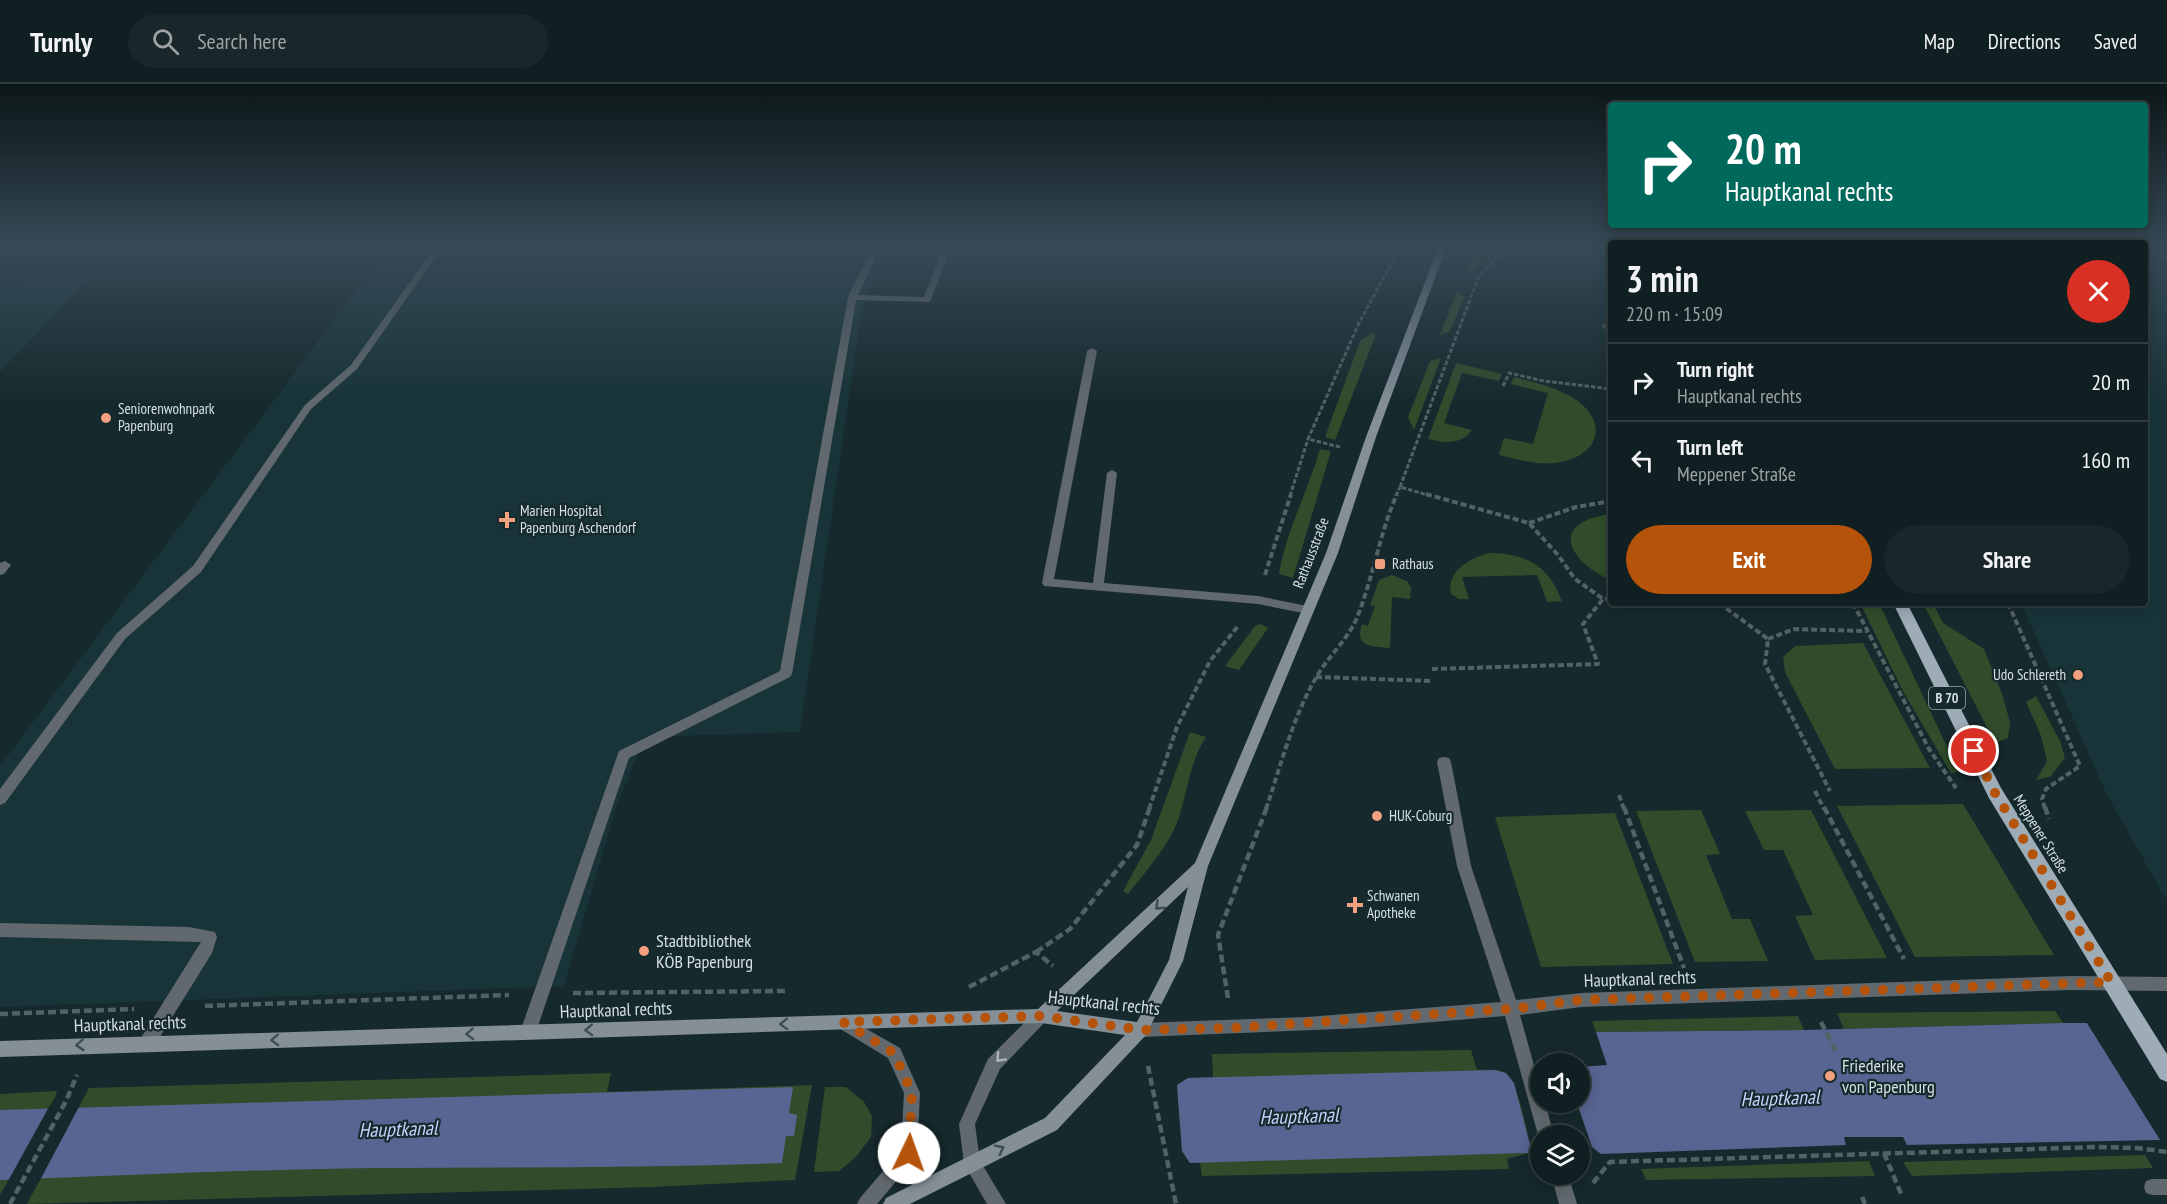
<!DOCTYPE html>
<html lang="en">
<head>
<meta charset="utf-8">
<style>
  :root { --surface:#101f21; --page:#19272a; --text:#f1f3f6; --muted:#9ca2a5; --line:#303d3f; --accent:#b45309 }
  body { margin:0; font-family:"PT Sans Narrow",sans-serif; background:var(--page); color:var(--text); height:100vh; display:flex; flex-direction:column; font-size:22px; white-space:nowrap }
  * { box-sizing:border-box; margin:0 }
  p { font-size:20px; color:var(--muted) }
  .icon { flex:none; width:33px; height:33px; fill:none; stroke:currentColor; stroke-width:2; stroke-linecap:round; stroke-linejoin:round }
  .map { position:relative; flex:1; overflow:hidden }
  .panel { position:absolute; left:1608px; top:156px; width:540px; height:366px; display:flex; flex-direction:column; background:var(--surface); border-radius:6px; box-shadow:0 3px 15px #0003,0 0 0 2px var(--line) }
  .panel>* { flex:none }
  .guide { position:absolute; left:1608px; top:18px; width:540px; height:126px; border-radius:6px; box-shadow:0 3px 15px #0003,0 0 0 2px var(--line); background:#00695c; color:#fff; overflow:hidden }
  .controls { position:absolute; left:1530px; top:969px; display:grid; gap:12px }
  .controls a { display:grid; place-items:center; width:60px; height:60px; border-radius:50%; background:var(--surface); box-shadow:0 3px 15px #0003,0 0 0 2px var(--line); font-size:30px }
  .pin { position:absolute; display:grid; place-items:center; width:51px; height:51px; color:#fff; margin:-26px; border:3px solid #fff; border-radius:50%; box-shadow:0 2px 6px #0007 }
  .me { position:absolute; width:66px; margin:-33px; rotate:3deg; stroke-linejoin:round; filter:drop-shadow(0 0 4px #0008) }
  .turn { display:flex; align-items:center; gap:21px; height:126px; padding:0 18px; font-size:27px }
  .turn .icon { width:78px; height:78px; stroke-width:2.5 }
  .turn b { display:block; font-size:42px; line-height:51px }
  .round { display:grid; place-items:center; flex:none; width:63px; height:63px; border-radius:32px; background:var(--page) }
  .overview { display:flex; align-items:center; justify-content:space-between; height:102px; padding:0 18px }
  h1 { font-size:36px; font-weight:800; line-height:45px }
  .primary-button { display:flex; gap:12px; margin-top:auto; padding:12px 18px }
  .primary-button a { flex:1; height:69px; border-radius:36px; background:var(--accent); color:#fff; font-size:24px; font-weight:800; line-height:69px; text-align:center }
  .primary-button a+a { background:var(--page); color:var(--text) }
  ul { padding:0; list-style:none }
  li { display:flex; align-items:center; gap:18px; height:78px; padding:0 18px; border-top:2px solid var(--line) }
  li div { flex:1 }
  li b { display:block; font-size:22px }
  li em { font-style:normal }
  header { display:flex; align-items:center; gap:36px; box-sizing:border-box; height:84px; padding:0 30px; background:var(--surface); border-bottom:2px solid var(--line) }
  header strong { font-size:28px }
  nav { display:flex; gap:33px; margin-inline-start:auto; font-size:21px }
  .search { width:420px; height:54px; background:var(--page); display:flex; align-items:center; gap:15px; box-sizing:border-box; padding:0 21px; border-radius:33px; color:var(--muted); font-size:22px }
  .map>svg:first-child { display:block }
  .built { fill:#183438 }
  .green { fill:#304c2b }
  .water { fill:#586491 }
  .pier { fill:#16292c }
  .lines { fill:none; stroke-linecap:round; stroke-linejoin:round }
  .path-far2 { stroke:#526265; stroke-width:3; stroke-dasharray:4.5 2; stroke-linecap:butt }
  .path-far1 { stroke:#526265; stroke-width:4; stroke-dasharray:6 3; stroke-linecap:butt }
  .path { stroke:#526265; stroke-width:4.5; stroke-dasharray:8 4; stroke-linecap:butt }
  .lane { fill:#62696e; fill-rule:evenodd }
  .street { fill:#62696e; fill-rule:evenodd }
  .secondary { fill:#848f97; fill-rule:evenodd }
  .primary { fill:#9eacb7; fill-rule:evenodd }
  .oneway { stroke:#3c4d51 }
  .oneway2 { stroke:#acb6b9 }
  .route { stroke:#b45309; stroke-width:10; stroke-dasharray:0 18 }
  .poi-dot { fill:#f2a080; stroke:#16292c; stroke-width:2 }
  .labels { text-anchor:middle; stroke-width:4.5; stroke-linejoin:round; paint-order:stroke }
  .shield { fill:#16292c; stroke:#9ba9ab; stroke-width:1.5 }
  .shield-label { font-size:14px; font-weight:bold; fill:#d4e0e2 }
  .poi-label { font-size:15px; fill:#d4e0e2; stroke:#16292c; text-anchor:start }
  .street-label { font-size:15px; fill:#d4e0e2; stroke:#16292c }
  .near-poi-label { font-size:18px; fill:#d4e0e2; stroke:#16292c; text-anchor:start }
  .near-street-label { font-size:18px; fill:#d4e0e2; stroke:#16292c }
  .near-water-label { font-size:20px; font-style:italic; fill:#c5d2fd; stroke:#16292c }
</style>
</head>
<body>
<header>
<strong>Turnly</strong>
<div class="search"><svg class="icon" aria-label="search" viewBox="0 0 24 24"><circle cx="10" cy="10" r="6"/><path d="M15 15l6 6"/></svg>Search here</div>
<nav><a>Map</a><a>Directions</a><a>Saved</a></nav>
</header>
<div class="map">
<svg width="2167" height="1120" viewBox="0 0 2167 1120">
  <rect width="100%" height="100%" fill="#16292c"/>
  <!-- built -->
  <g class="built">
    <path d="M 388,164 L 887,164 L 862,225 L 800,648 L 645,653 L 616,724 L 564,902 L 0,923 L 0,682 Z"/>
    <path d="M 2145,171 L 2167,175 L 2167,817 L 2106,709 L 2021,519 L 2145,519 Z"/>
    <path d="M 89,195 L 0,288 L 0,198 Z"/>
  </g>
  <!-- green -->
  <g class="green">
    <path d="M 1483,164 L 1511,164 L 1486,175 L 1473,190 L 1468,185 L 1474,172 Z"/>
    <path d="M 1457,207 L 1464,213 L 1450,247 L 1440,251 Z"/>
    <path d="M 1372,249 L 1376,250 L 1335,356 L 1325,353 L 1360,257 Z"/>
    <path d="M 1441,274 L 1414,346 L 1408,333 L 1430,277 Z"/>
    <path d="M 1456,279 L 1502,290 L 1499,297 L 1462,289 L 1444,339 L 1472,346 C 1462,361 1444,359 1428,355 Z"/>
    <path d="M 1514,293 C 1535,298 1556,303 1575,315 C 1613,341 1595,375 1554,379 C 1536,381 1517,375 1499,371 L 1504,354 L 1533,360 L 1548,309 L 1511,300 Z"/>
    <path d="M 1320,365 L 1331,367 L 1293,494 L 1279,490 C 1286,447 1308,407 1320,365 Z"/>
    <path d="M 1605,431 L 1611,432 L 1611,496 C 1572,480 1547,441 1605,431 Z"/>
    <path d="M 1490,469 C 1529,470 1548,482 1562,517 L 1547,518 L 1537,491 L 1462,493 L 1469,515 L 1459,515 L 1451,510 C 1446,487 1471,473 1490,469 Z"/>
    <path d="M 1392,491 L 1407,497 L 1411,504 L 1410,515 L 1392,513 L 1390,564 C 1372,562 1354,564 1362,540 L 1368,542 L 1375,522 L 1370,521 L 1379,496 Z"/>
    <path d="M 1860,519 L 1879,519 L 1959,688 L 1951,689 L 1904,609 Z"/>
    <path d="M 1923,519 L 1933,519 L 1943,539 L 1984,565 L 2002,610 L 2010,638 L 2008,654 L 1995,659 Z"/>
    <path d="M 1261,540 L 1268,544 L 1239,586 L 1225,582 L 1255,542 Z"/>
    <path d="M 1863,559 L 1930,684 L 1835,685 L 1785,588 L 1783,573 L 1795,562 Z"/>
    <path d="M 2036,612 L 2060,657 L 2065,674 L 2050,693 L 2036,696 L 2047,677 L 2041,652 L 2026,618 Z"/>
    <path d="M 1190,648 L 1206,653 C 1190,677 1188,706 1179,733 C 1169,762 1147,786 1128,810 L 1123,807 L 1151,756 Z"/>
    <path d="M 1963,720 L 2054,871 L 1915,873 L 1837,722 Z"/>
    <path d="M 1701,726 L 1720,770 L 1706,771 L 1732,835 L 1750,835 L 1768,877 L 1695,878 L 1636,727 Z"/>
    <path d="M 1811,726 L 1887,874 L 1815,876 L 1795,832 L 1813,831 L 1783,766 L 1764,766 L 1745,727 Z"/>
    <path d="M 1615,729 L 1673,880 L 1541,883 L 1495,733 Z"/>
    <path d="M 2055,927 L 2063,939 L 1844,945 L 1837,929 Z"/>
    <path d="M 1798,932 L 1804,946 L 1596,948 L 1592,937 Z"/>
    <path d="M 1471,966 L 1477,986 C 1486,986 1497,984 1505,989 C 1518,996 1526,1045 1530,1061 L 1529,1069 L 1507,1075 L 1509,1085 L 1202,1092 L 1200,1079 L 1190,1079 L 1182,1067 L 1177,1001 L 1188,994 L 1213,993 L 1212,970 Z"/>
    <path d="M 611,989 L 607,1008 L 812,1001 L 795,1096 L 652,1103 L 27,1120 L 89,1004 Z"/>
    <path d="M 825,1003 L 846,1003 L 864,1018 L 872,1032 L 871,1053 L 855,1074 L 839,1087 L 814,1088 Z"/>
    <path d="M 57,1007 L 55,1013 L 0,1111 L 0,1010 Z"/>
    <path d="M 2145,1071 L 2153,1084 L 1912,1092 L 1903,1078 Z"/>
    <path d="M 1869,1077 L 1875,1092 L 1646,1096 L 1641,1085 Z"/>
  </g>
  <!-- water -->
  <g class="water">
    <path d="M 2063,939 L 2087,939 L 2160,1056 L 1907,1061 L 1903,1053 L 1844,1053 L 1846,1061 L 1601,1070 L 1592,1063 L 1577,1019 L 1580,1018 L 1580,983 L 1607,981 L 1596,948 L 1804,946 Z"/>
    <path d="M 1495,986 L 1506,989 L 1514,999 L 1530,1061 L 1529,1069 L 1190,1079 L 1182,1067 L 1177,1001 L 1188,994 Z"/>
    <path d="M 793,1003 L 789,1029 L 797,1031 L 794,1052 L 786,1052 L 782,1079 C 652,1084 521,1083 391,1084 C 261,1085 130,1091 0,1096 L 0,1026 Z"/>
  </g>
  <!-- pier -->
  <path class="pier" d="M 81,1019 L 39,1098 L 7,1099 L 50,1021 Z"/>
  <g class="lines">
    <!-- path-far2 -->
    <g class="path-far2">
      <path d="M 2145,168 L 2167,173"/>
      <path d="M 1603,240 L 1611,256"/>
      <path d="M 1503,302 L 1509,289 L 1544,297 L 1611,305"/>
      <path d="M 1340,363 L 1308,355 L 1359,239 L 1400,164"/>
      <path d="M 1290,412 L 1308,355"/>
      <path d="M 1396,412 L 1400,403"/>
      <path d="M 1431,412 L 1400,403 L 1478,194 L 1498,173 L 1525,164"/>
    </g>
    <!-- path-far1 -->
    <g class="path-far1">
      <path d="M 1426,410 L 1529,439 L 1558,471 L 1575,495 L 1603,515 L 1611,515"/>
      <path d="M 1529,439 L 1576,423 L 1611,417"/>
      <path d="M 1265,491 L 1291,410"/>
      <path d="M 1719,519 L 1768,555 L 1765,580 L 1830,707"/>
      <path d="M 1853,519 L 1929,665 L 1956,704"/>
      <path d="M 2008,519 L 2080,682 L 2046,705 L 2042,715 L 2045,725"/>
      <path d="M 1768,555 L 1794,545 L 1866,547"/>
      <path d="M 1432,585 L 1598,580 L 1583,540 L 1603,515"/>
      <path d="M 1316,593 L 1433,597"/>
      <path d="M 1815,707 L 1824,725"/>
      <path d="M 1619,711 L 1624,725"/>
      <path d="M 1149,725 L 1177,643 L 1210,577 L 1238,542"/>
      <path d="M 1266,725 C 1281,681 1293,632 1317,592 C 1328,573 1347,556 1356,536 C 1373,495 1379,451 1397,410"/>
    </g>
    <!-- path -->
    <g class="path">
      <path d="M 1624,723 L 1684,884"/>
      <path d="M 1824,723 L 1904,875"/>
      <path d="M 2045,723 L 2049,735"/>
      <path d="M 1036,868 L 1070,845 L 1137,761 L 1150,723"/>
      <path d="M 969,903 L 1036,868 L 1053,882"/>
      <path d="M 573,909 L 785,907"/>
      <path d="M 1228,914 L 1218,851 L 1267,723"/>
      <path d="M 205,922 L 509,911"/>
      <path d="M 0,930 L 134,925"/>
      <path d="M 1821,938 L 1836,967"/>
      <path d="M 1148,982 L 1176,1120"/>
      <path d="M 1884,1069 L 1902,1112"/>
      <path d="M 1593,1099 L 1610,1078 L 2098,1063 L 2137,1064 L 2167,1068"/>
      <path d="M 1862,1113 L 1865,1120"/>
      <path d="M 10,1120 L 66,1017 L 77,991"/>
    </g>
    <!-- lane -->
    <g class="lane">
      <path d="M 434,164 L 442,164 L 357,285 L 311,325 L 201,488 L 125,555 L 5,719 L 0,721 L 0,705 L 117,549 L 193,482 L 305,321 L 351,281 Z"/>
      <path d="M 872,164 L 880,164 L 858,211 L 924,213 L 943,164 L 951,164 L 930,218 L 856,216 L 792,590 L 790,593 L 629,674 L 536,948 L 533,953 L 528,955 L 523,953 L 520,948 L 619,667 L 780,587 L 848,213 Z"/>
      <path d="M 1092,264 L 1097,267 L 1054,495 L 1093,499 L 1107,389 L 1112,386 L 1117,389 L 1104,499 L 1258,512 L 1312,523 L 1314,526 L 1312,529 L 1308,530 L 1258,520 L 1044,502 L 1042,499 L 1087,267 Z"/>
      <path d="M 5,477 L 11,481 L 4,490 L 0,491 L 0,479 Z"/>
      <path d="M 0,839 L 189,843 L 215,848 L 217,853 L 212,869 L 153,964 L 147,967 L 141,964 L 139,959 L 141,954 L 201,858 L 0,853 Z"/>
    </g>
    <!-- street -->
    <g class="street">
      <path d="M 1444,673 L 1449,674 L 1451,678 L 1471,782 L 1516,916 L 1581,909 L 2071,892 L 2167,893 L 2167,907 L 2071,906 L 1581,923 L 1520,931 L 1540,1003 L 1540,1018 L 1545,1018 L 1554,1052 L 1540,1052 L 1540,1058 L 1505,932 L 1362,944 L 1141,953 L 1136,951 L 1133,946 L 1136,941 L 1141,939 L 1307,933 L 1501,918 L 1457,782 L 1437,678 L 1439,674 Z"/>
      <path d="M 1041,925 L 1046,927 L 1049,932 L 1046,937 L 1000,985 L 975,1040 L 980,1077 L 1006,1120 L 987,1120 L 964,1080 L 959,1040 L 988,975 L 1036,927 Z"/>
      <path d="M 842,931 L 900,964 L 920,1009 L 917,1069 L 915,1075 L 877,1120 L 857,1120 L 860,1114 L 901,1066 L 904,1009 L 888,974 L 837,943 L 834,938 L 837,933 Z"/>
      <path d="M 1551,1090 L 1568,1090 L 1577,1120 L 1559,1120 Z"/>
      <path d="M 2152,1095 L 2167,1095 L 2167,1111 L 2152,1111 L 2146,1109 L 2144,1103 L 2146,1097 Z"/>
    </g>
    <!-- secondary -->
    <path class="secondary" d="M 1438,164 L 1446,164 L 1376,353 L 1338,469 L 1208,782 L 1183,877 L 1146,951 L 1057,1046 L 910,1120 L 883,1120 L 886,1114 L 1045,1034 L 1125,951 L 1041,939 L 0,973 L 0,957 L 1038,925 L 1195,779 L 1326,469 L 1366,353 ZM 1188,803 L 1169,876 L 1137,938 L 1057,927 Z"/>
    <!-- primary -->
    <path class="primary" d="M 1893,519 L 1907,519 L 2001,704 L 2167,970 L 2167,998 L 2160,995 L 1989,714 Z"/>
  </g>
  <!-- one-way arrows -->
  <defs><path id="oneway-chevron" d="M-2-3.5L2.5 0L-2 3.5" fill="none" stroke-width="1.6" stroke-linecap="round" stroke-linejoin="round" transform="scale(1.5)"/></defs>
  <g class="oneway">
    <use href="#oneway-chevron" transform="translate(1159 822) rotate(137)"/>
    <use href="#oneway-chevron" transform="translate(784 940) rotate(178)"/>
    <use href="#oneway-chevron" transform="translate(589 946) rotate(178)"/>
    <use href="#oneway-chevron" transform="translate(470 950) rotate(178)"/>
    <use href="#oneway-chevron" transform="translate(275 956) rotate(178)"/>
    <use href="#oneway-chevron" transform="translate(80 961) rotate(177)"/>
    <use href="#oneway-chevron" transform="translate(1000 1065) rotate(-27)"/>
  </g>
  <use class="oneway2" href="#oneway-chevron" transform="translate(1000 974) rotate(133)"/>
  <!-- sky -->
  <linearGradient id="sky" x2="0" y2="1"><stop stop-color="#0c1718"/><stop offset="0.51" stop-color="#364956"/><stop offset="1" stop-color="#364956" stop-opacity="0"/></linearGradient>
  <rect width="2167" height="320" fill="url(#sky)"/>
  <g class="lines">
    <!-- route -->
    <path class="route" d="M 909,1069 L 912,1009 L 894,969 L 843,938 L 1041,932 L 1142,946 L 1232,944 L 1511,925 L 1581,916 L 2111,898 L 1995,709 L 1974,667"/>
  </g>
  <!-- markers -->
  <g class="poi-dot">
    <circle cx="106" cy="334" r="6"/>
    <path d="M504 427h6v6h6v6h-6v6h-6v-6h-6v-6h6z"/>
    <rect x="1374" y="474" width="12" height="12" rx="3"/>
    <circle cx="2078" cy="591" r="6"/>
    <circle cx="1377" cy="732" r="6"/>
    <path d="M1352 812h6v6h6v6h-6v6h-6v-6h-6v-6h6z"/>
    <circle cx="644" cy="867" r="6"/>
    <circle cx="1830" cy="992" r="6"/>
  </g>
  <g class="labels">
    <!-- shield labels -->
    <rect class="shield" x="1929" y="603" width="36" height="22" rx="4.5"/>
    <g class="shield-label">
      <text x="1947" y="619">B 70</text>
    </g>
    <!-- poi labels -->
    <g class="poi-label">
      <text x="118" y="330">Seniorenwohnpark<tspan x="118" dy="17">Papenburg</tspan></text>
      <text x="520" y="432">Marien Hospital<tspan x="520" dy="17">Papenburg Aschendorf</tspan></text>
      <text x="1392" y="485">Rathaus</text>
      <text x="2066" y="596" text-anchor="end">Udo Schlereth</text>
      <text x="1389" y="737">HUK-Coburg</text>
      <text x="1367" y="817">Schwanen<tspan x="1367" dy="17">Apotheke</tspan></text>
    </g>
    <!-- street labels -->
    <g class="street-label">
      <text transform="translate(1311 469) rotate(-69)" y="5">Rathausstraße</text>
      <text transform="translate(2041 750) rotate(58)" y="5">Meppener Straße</text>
    </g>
    <!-- near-poi labels -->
    <g class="near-poi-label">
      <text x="656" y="863">Stadtbibliothek<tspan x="656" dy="21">KÖB Papenburg</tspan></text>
      <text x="1842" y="988">Friederike<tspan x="1842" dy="21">von Papenburg</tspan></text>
    </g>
    <!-- near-street labels -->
    <g class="near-street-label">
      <text transform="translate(1640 895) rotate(-2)" y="6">Hauptkanal rechts</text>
      <text transform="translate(1104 919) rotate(6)" y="6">Hauptkanal rechts</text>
      <text transform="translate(616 926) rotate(-2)" y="6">Hauptkanal rechts</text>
      <text transform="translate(130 940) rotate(-2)" y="6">Hauptkanal rechts</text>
    </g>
    <!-- near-water labels -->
    <g class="near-water-label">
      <text transform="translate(1780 1014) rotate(-2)" y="7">Hauptkanal</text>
      <text transform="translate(1299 1032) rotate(-2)" y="7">Hauptkanal</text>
      <text transform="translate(398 1045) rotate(-2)" y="7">Hauptkanal</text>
    </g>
  </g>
</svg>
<div class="controls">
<a><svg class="icon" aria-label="sound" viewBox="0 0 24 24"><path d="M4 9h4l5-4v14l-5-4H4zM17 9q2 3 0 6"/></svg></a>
<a><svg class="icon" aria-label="layers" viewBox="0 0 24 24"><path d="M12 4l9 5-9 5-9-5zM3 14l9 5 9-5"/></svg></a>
</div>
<div class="pin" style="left:1974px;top:667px;background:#d93025"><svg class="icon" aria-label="arrive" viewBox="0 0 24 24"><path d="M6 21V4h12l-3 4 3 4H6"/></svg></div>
<svg class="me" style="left:909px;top:1069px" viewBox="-20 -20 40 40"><circle r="19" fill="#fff"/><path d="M0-13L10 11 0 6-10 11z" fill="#b45309"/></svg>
<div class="guide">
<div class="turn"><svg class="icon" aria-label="right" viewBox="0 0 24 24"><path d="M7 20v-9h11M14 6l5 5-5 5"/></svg><div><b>20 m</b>Hauptkanal rechts</div></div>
</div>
<section class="panel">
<div class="overview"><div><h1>3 min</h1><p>220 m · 15:09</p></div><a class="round" style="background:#d93025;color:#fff"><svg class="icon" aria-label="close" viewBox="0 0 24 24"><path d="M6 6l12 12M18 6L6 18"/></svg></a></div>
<ul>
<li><svg class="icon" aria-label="right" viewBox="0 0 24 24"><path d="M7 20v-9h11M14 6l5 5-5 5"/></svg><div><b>Turn right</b><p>Hauptkanal rechts</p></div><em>20 m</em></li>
<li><svg class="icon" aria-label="left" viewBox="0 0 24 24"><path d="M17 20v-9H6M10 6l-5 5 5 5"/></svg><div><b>Turn left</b><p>Meppener Straße</p></div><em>160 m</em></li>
</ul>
<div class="primary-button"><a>Exit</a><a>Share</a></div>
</section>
</div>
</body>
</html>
